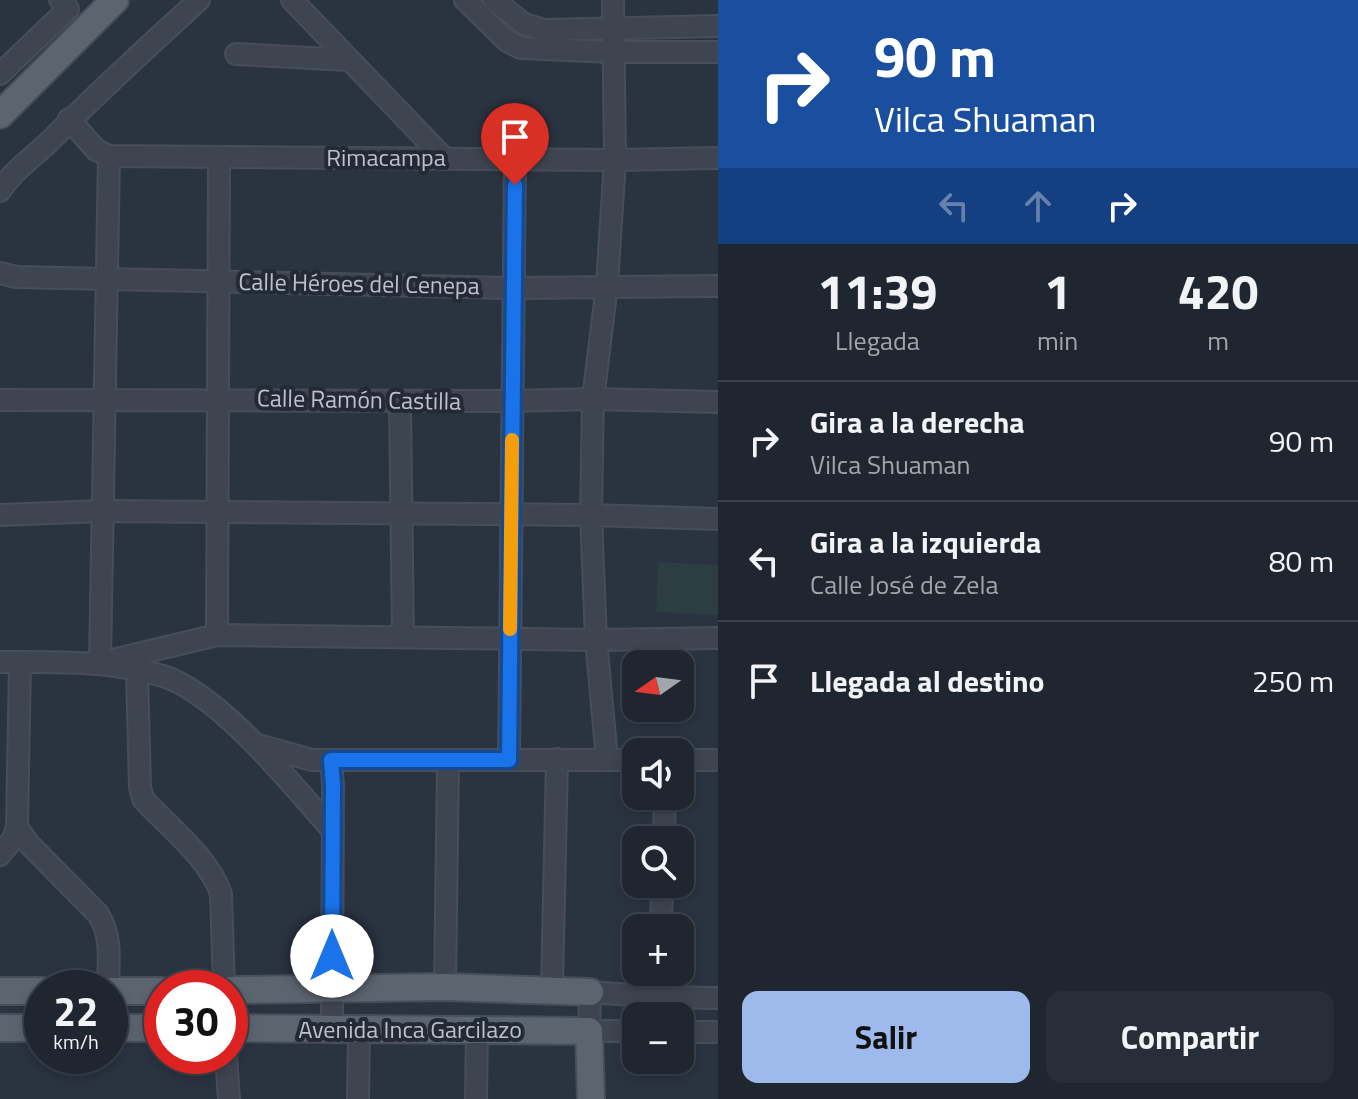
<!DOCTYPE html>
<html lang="es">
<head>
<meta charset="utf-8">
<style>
  :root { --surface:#202630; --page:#282e38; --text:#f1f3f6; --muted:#a2a5ab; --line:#3d434c; --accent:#9ebaec }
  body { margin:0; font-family:"Titillium Web",sans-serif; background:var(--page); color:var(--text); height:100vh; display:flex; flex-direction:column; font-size:30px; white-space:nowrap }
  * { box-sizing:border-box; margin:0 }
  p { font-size:26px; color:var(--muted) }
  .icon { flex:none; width:44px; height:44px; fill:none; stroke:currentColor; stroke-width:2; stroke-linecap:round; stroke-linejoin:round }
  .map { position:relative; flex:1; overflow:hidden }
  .side { display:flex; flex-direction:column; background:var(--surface); width:640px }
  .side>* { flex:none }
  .hud { background:#1a4fa0; color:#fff; overflow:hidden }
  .needle { width:52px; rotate:256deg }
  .fabs { position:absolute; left:622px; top:650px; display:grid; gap:16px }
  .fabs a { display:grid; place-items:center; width:72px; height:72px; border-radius:16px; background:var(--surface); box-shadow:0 4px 12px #0003,0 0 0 2px var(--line); font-size:40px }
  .speed { position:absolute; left:24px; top:970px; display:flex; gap:16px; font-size:40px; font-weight:700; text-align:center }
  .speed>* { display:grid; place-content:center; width:104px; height:104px; border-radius:50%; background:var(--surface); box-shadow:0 4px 12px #0003,0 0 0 2px var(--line); line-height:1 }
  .speed small { font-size:20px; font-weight:400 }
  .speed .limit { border:12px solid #d22; background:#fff; color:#111 }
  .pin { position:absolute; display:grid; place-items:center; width:68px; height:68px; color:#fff; margin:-82px -34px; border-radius:50% 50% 50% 0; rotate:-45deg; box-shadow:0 0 8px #0007 }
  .pin .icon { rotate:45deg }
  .me { position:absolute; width:88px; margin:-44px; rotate:0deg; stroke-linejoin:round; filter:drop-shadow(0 0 6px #0008) }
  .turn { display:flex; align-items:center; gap:28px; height:168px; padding:0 24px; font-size:36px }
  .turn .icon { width:104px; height:104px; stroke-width:2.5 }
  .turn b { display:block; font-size:56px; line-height:68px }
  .lanes { display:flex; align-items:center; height:76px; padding:0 24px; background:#0003; justify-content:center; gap:40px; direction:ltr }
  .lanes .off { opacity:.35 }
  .eta { display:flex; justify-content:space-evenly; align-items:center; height:136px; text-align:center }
  .eta b { font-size:48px; font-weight:700; line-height:56px }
  .button { display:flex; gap:16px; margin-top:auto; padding:16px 24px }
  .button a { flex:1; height:92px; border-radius:16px; background:var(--accent); color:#111; font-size:32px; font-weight:700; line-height:92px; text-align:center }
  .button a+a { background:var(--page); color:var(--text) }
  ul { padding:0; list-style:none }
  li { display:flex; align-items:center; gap:24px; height:120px; padding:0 24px; border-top:2px solid var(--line) }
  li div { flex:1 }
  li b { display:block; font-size:30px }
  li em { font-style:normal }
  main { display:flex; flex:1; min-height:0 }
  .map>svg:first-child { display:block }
  .green { fill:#2c3e41 }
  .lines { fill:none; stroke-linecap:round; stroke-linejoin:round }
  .minor-casing { stroke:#484e59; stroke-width:24 }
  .major-casing { stroke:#484e59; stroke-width:30 }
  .minor { stroke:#3e4550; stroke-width:20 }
  .major { stroke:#5c646f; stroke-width:26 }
  .route-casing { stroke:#114b97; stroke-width:20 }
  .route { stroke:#1a73e8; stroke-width:14 }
  .slow { stroke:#f59e0b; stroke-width:14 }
  .labels { text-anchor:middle; stroke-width:8; stroke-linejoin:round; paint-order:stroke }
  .street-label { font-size:24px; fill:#bbc0ca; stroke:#232a35 }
</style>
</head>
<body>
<main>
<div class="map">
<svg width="718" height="1099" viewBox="0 0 718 1099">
  <rect width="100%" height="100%" fill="#2a3340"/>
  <!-- green -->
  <path class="green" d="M 658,562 L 718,565 L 718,615 L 656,612 Z"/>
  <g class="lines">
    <defs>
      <g id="minor">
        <path d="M 292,0 L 444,158"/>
        <path d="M 465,0 L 507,41 L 521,48 L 613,52 L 718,52"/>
        <path d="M 494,0 L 524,24 L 544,30 L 718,26"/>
        <path d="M 236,54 L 349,60"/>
        <path d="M 0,74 L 68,9 L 60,0"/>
        <path d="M 69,119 L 96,150 L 109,156 L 615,160 L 718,158"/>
        <path d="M 109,156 L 100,663 L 217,635 L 596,640 L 718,638"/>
        <path d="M 0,191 C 15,168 37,155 56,135 C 102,88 151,44 199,0"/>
        <path d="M 0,273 L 16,277 L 514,288 L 718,286"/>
        <path d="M 0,400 L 512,401 L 593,399 L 718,402"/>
        <path d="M 400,401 L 403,637"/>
        <path d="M 0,515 L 102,511 L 591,515 L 718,519"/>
        <path d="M 217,635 L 219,157"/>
        <path d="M 0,662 C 55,662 110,660 163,676 C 220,694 293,786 333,831"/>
        <path d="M 20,662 L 17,827 L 29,844 L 98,914 C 113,937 108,962 108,988"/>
        <path d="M 137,671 L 140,787 L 143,799 C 168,826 210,859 221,894 L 224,988"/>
        <path d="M 258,745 L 312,760 L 636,760"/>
        <path d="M 607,759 L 596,640 L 591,515 L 593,399 L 607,285 L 615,160 L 613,0"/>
        <path d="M 331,760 L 333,785 L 332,1030"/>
        <path d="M 509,760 L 515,159"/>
        <path d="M 680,760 L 718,760"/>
        <path d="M 664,840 L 665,796"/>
        <path d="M 0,855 L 13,839 L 17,827"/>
        <path d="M 661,928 L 662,884"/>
        <path d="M 445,987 L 448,760"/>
        <path d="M 552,989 L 557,759"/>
        <path d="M 659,997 L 660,972"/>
        <path d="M 636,1031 L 589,1031 L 590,992 L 659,997 L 718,998"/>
        <path d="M 680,1032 L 718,1032"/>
        <path d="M 226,1056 L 229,1099"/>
        <path d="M 358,1099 L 359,1030"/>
        <path d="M 476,1099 L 477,1030"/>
      </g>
      <g id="major">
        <path d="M 0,115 L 115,0"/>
        <path d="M 230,990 L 445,987 L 590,992"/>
        <path d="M 0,991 L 42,991"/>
        <path d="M 110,991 L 162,991"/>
        <path d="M 0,1028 L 42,1028"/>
        <path d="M 110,1028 L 162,1028"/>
        <path d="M 230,1028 L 589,1031 L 591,1099"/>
      </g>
    </defs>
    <!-- minor casing -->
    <use href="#minor" class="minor-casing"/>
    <!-- major casing -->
    <use href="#major" class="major-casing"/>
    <!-- minor -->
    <use href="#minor" class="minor"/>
    <!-- major -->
    <use href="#major" class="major"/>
  </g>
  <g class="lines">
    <defs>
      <path id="route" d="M 332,956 L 333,785 L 331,760 L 509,760 L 515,185"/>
    </defs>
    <!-- route casing -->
    <use href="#route" class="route-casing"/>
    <!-- route -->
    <use href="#route" class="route"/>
    <!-- slow -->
    <path class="slow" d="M 510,629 L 512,440"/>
  </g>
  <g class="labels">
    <!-- street labels -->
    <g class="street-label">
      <text x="386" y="166">Rimacampa</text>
      <text transform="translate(359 284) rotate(1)" y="8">Calle Héroes del Cenepa</text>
      <text transform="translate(359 400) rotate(1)" y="8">Calle Ramón Castilla</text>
      <text x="410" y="1038">Avenida Inca Garcilazo</text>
    </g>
  </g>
</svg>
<div class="fabs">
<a><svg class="needle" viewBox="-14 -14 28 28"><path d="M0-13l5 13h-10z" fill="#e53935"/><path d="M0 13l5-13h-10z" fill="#a2a5ab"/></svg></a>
<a><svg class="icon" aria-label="sound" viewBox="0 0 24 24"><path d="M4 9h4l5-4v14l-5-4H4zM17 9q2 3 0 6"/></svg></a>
<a><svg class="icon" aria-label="search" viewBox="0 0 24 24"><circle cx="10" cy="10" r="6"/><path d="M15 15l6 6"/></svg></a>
<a>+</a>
<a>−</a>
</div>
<div class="speed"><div>22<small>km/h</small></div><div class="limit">30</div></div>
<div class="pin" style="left:515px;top:185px;background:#d93025"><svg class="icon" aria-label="arrive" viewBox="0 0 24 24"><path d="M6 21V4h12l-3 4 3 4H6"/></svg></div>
<svg class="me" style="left:332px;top:956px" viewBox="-20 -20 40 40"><circle r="19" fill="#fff"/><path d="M0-13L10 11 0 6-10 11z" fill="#1a73e8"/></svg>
</div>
<section class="side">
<div class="hud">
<div class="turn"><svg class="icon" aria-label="right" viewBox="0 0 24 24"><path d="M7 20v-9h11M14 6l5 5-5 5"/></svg><div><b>90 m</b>Vilca Shuaman</div></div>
<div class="lanes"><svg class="icon off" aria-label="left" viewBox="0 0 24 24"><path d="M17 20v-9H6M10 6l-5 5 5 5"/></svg><svg class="icon off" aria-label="ahead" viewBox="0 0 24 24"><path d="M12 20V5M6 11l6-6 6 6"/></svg><svg class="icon" aria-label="right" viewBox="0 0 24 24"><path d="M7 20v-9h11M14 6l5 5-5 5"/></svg></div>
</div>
<div class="eta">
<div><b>11:39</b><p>Llegada</p></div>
<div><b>1</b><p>min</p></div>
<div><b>420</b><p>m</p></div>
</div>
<ul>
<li><svg class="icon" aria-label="right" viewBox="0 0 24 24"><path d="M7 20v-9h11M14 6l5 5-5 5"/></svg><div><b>Gira a la derecha</b><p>Vilca Shuaman</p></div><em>90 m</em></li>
<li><svg class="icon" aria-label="left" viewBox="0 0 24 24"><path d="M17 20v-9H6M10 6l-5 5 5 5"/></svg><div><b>Gira a la izquierda</b><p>Calle José de Zela</p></div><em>80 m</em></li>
<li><svg class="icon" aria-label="arrive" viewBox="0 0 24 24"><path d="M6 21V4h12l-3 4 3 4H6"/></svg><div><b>Llegada al destino</b></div><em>250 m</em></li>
</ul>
<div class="button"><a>Salir</a><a>Compartir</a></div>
</section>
</main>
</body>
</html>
